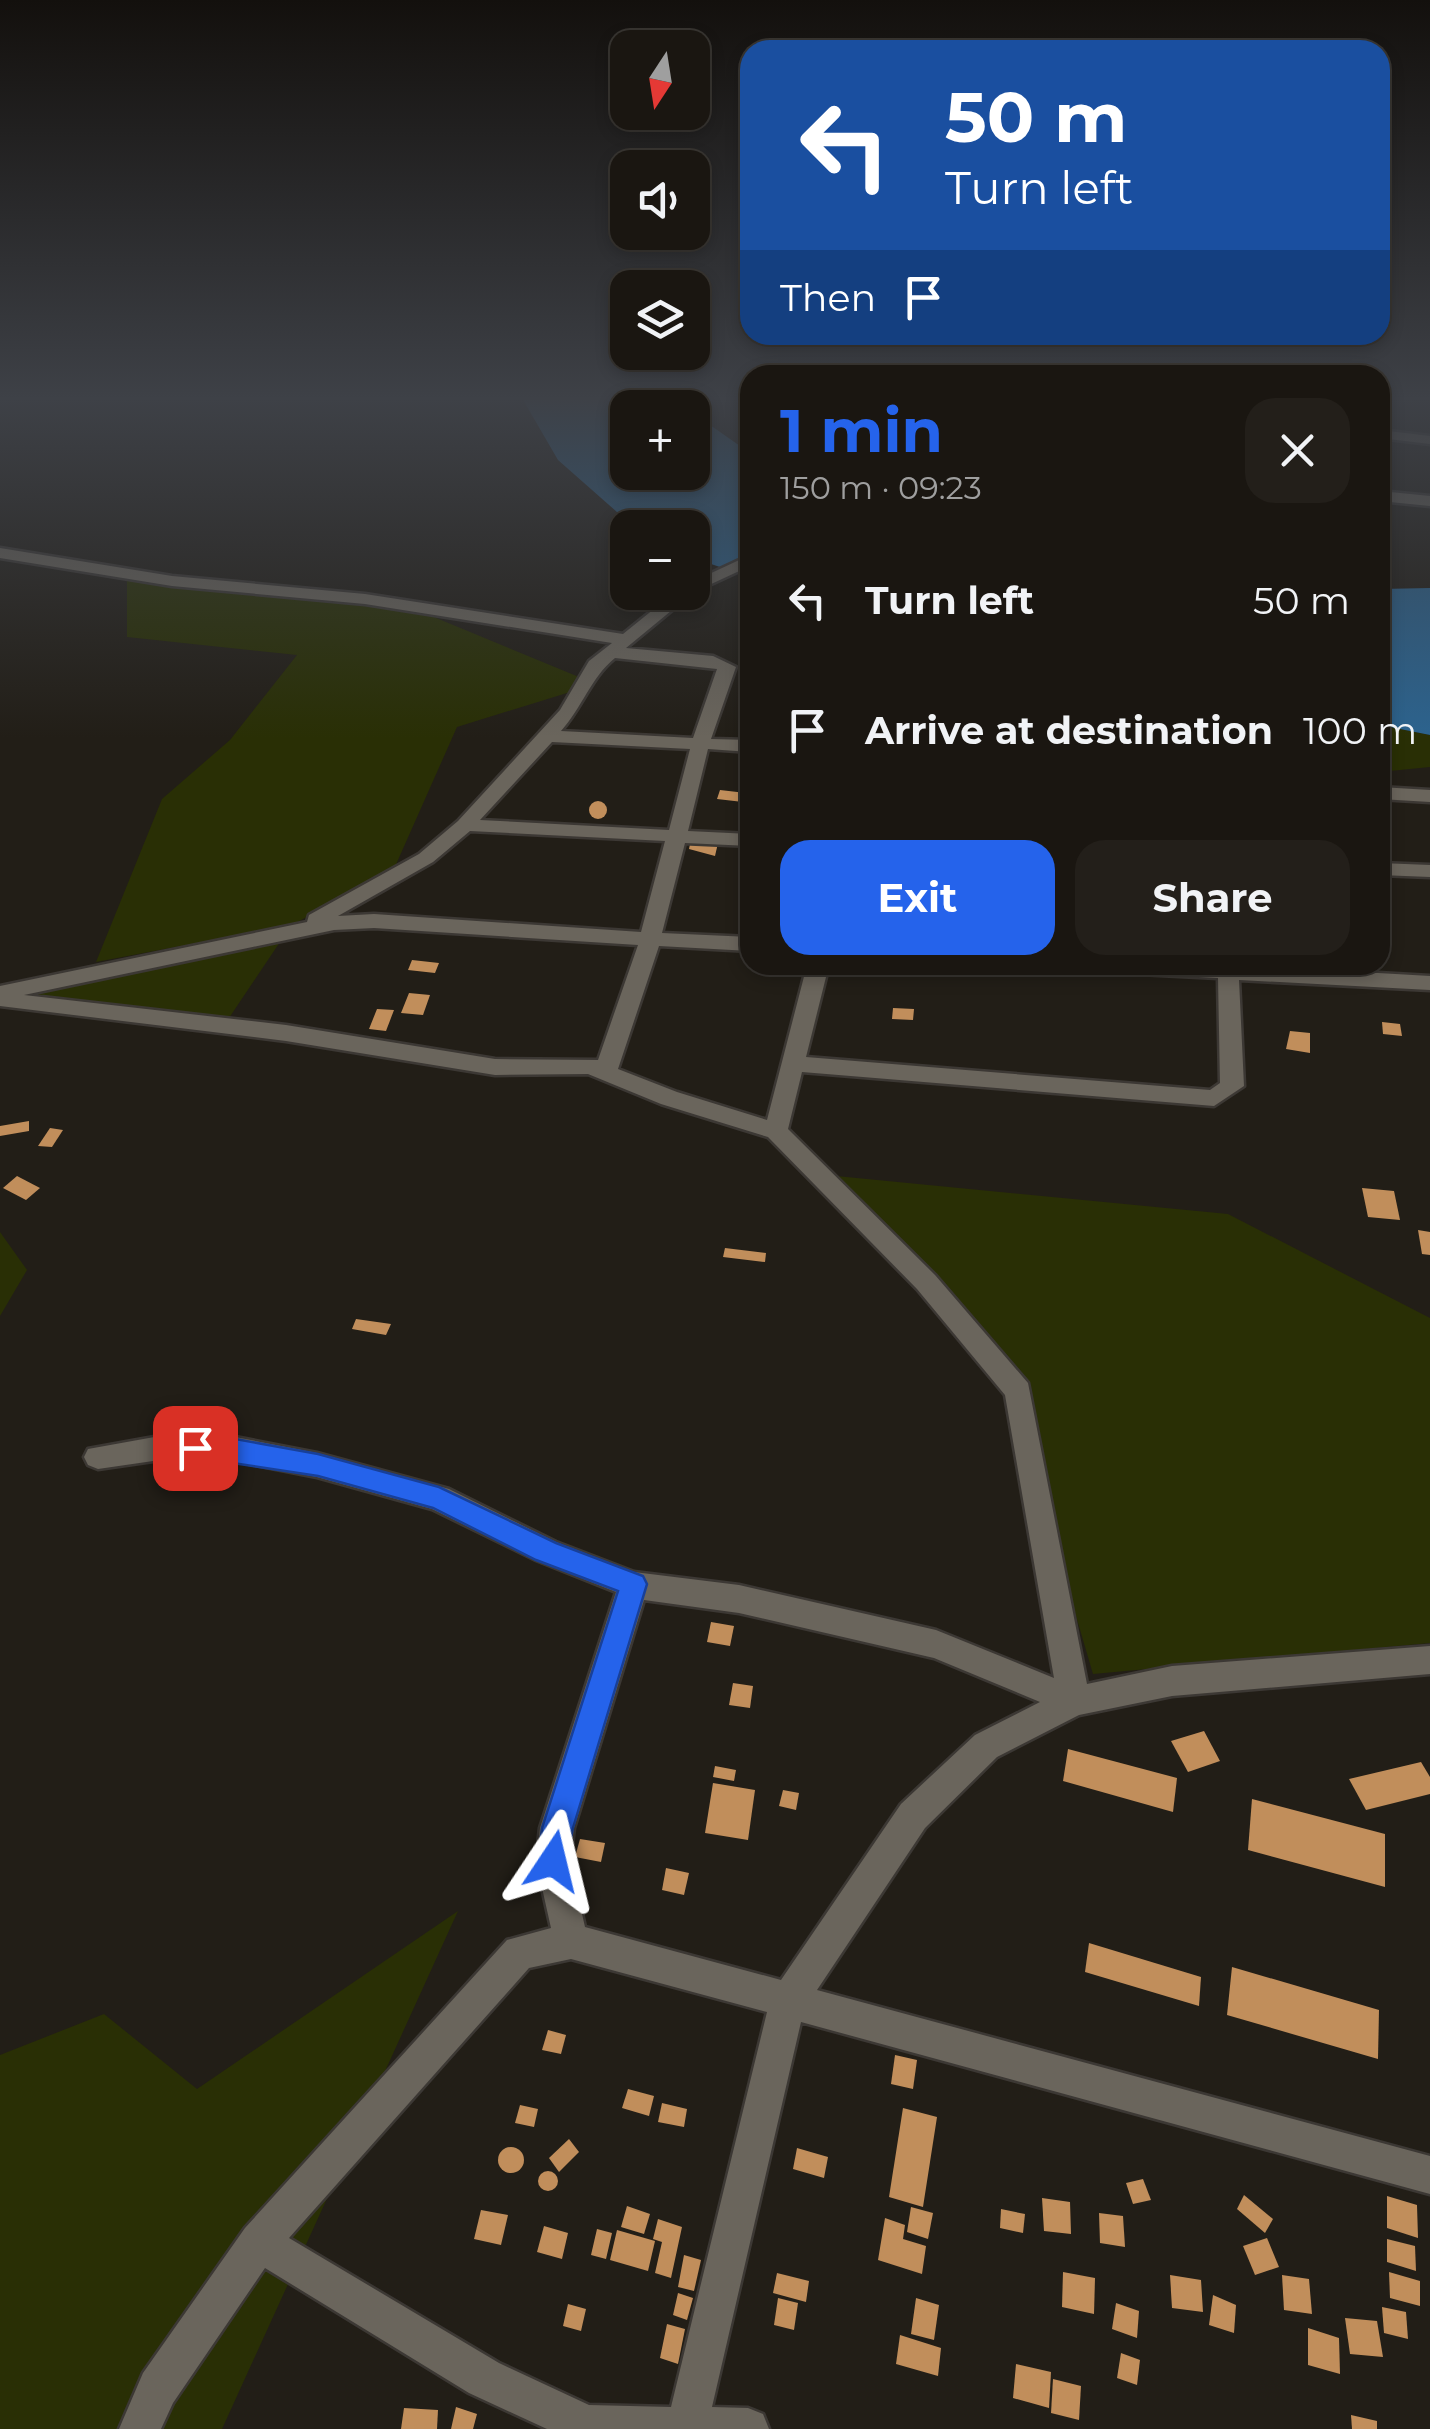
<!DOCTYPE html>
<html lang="en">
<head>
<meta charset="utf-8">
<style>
  :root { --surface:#1a1611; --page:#231f1a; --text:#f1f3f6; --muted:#9f9f9f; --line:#383531; --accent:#2563eb }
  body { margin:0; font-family:Montserrat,sans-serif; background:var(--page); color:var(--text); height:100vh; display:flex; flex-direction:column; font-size:38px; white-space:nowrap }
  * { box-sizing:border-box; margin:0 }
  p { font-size:32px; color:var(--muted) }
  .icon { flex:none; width:55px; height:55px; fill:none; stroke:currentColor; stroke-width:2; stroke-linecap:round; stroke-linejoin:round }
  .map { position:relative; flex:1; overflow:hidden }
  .details { position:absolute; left:740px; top:365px; width:650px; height:610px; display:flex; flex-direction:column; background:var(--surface); border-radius:30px; box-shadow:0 5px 15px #0003,0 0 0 2px var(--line) }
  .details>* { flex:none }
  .banner { position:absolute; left:740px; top:40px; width:650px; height:305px; border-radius:30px; box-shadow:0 5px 15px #0003,0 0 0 2px var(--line); background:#1a4fa0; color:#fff; overflow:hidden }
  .needle { width:65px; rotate:192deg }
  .fabs { position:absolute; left:610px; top:30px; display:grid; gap:20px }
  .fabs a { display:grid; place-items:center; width:100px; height:100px; border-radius:20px; background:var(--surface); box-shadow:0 5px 15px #0003,0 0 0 2px var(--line); font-size:50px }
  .pin { position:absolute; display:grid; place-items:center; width:85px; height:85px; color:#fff; margin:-42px; border-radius:20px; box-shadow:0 5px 15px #0006 }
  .me { position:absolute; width:110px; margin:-55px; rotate:10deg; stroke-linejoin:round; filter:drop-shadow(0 0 8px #0008) }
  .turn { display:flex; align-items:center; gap:35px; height:210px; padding:0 40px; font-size:45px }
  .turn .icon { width:130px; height:130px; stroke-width:2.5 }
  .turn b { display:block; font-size:70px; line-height:85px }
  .then { display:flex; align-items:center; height:95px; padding:0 40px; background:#0003; gap:20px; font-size:38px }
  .round { display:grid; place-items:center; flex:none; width:105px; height:105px; border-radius:30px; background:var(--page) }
  .overview { display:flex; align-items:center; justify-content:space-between; height:170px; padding:0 40px }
  h1 { font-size:60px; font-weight:700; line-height:75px; color:var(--accent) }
  .button { display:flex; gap:20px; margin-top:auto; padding:20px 40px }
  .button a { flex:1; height:115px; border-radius:30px; background:var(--accent); color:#fff; font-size:40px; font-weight:700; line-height:115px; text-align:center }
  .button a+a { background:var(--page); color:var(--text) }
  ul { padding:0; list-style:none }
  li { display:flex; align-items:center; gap:30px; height:130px; padding:0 40px }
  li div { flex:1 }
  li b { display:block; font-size:38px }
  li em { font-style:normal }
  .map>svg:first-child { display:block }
  .green { fill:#292f05 }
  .water { fill:#2c638e }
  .building { fill:#c18e5b }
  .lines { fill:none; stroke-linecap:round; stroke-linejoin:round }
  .minor-casing { stroke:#3c3834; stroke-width:5 }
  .minor { fill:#6a655c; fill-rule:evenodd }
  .route { fill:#2563eb; stroke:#184099; stroke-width:2.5 }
</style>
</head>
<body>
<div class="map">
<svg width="1430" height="2429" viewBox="0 0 1430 2429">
  <rect width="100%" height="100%" fill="#221e17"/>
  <!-- green -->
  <g class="green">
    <path d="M 127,578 L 348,601 L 429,615 L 596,684 L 457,727 L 394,869 L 292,925 L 96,962 L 162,799 L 230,740 L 297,655 L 127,637 Z"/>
    <path d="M 1380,725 L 1430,735 L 1430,767 L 1380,772 Z"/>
    <path d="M 282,939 L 227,1021 L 20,995 Z"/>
    <path d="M 836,1176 L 1228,1214 L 1430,1318 L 1430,1643 L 1093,1674 L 1054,1541 L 1028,1387 Z"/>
    <path d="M 0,1232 L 27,1270 L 0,1316 Z"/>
    <path d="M 458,1911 L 222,2429 L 0,2429 L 0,2055 L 104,2014 L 197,2089 Z"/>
  </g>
  <!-- water -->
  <g class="water">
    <path d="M 522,398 L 672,398 L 685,407 L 628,408 L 628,472 L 692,472 L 693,413 L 750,453 L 750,577 L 693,558 L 692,528 L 634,527 L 558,460 Z"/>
    <path d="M 1430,588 L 1430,735 L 1380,725 L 1380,589 Z"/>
  </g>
  <!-- building -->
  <g class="building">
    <path d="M 720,790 L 746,793 L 743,802 L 717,799 Z"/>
    <circle cx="598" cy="810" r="9"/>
    <path d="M 718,843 L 715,856 L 689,849 L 690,844 Z"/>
    <path d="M 412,960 L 439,963 L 435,973 L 408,970 Z"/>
    <path d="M 409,993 L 430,995 L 423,1015 L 401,1013 Z"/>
    <path d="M 893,1008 L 914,1009 L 913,1020 L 892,1019 Z"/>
    <path d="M 377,1009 L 394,1010 L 386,1031 L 369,1029 Z"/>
    <path d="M 1382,1022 L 1400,1024 L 1402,1036 L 1383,1034 Z"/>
    <path d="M 1290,1031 L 1310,1033 L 1310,1053 L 1286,1049 Z"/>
    <path d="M 29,1121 L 29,1131 L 0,1136 L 0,1126 Z"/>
    <path d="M 50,1128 L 63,1130 L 52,1147 L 38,1146 Z"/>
    <path d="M 17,1176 L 40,1188 L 26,1200 L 3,1188 Z"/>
    <path d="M 1362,1188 L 1394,1191 L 1400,1220 L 1368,1217 Z"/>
    <path d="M 1418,1230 L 1430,1232 L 1430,1255 L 1422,1254 Z"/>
    <path d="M 725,1248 L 766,1253 L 765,1262 L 723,1257 Z"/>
    <path d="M 356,1319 L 391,1324 L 386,1335 L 352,1329 Z"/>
    <path d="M 711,1622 L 734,1626 L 730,1646 L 707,1642 Z"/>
    <path d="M 733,1683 L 753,1686 L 750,1708 L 729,1705 Z"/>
    <path d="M 1204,1731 L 1220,1761 L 1188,1772 L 1171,1741 Z"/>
    <path d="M 1068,1749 L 1177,1778 L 1173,1812 L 1063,1781 Z"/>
    <path d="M 1421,1762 L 1430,1777 L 1430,1794 L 1366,1810 L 1349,1779 Z"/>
    <path d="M 715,1766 L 736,1770 L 734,1781 L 713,1777 Z"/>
    <path d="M 713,1783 L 755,1790 L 748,1840 L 705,1833 Z"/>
    <path d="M 783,1790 L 799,1793 L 796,1810 L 779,1806 Z"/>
    <path d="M 1252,1799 L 1385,1834 L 1385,1887 L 1248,1850 Z"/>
    <path d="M 580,1839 L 605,1843 L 601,1862 L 575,1857 Z"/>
    <path d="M 666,1868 L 689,1873 L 684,1895 L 662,1890 Z"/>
    <path d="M 1089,1943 L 1201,1977 L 1199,2006 L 1085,1972 Z"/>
    <path d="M 1232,1967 L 1379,2010 L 1378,2059 L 1227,2015 Z"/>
    <path d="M 548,2030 L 566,2035 L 561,2054 L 542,2050 Z"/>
    <path d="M 895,2055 L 917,2060 L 913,2089 L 891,2084 Z"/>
    <path d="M 628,2089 L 654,2096 L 649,2116 L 622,2108 Z"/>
    <path d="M 662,2103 L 687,2109 L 684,2127 L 658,2122 Z"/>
    <path d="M 520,2105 L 538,2109 L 534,2127 L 515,2123 Z"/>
    <path d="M 903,2108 L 937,2117 L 923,2207 L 889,2197 Z"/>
    <path d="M 569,2139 L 579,2152 L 559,2172 L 549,2158 Z"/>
    <circle cx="511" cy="2160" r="13"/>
    <path d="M 797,2148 L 828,2157 L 824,2178 L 793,2169 Z"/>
    <circle cx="548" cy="2181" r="10"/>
    <path d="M 1143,2179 L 1151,2200 L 1133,2204 L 1126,2183 Z"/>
    <path d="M 1244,2195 L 1273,2219 L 1265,2233 L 1237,2209 Z"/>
    <path d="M 1387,2196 L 1417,2205 L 1418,2238 L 1387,2228 Z"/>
    <path d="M 1042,2198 L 1070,2202 L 1071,2234 L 1044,2231 Z"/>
    <path d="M 627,2206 L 650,2214 L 644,2234 L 621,2227 Z"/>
    <path d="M 911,2207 L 933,2213 L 928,2239 L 907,2232 Z"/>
    <path d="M 1001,2209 L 1025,2214 L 1023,2233 L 1000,2228 Z"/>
    <path d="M 481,2210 L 508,2215 L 501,2245 L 474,2239 Z"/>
    <path d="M 1099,2213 L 1123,2216 L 1125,2247 L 1100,2243 Z"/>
    <path d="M 885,2218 L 905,2225 L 903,2239 L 926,2246 L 922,2274 L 878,2260 Z"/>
    <path d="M 658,2219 L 682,2227 L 671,2278 L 655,2273 L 662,2242 L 653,2239 Z"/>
    <path d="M 544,2226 L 568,2233 L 562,2259 L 537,2252 Z"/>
    <path d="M 597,2229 L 612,2233 L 606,2259 L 591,2255 Z"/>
    <path d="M 617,2230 L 655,2241 L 648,2271 L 610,2260 Z"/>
    <path d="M 1267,2238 L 1279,2267 L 1255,2275 L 1243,2246 Z"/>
    <path d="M 1387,2239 L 1415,2246 L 1416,2271 L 1387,2262 Z"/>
    <path d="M 684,2255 L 701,2260 L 694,2291 L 678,2287 Z"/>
    <path d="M 1063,2272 L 1095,2278 L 1094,2314 L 1062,2307 Z"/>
    <path d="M 1389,2272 L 1420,2281 L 1420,2306 L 1390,2298 Z"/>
    <path d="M 777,2273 L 809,2281 L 806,2302 L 773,2293 Z"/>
    <path d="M 1170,2275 L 1201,2280 L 1203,2312 L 1172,2308 Z"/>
    <path d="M 1282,2275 L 1309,2279 L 1312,2314 L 1284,2310 Z"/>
    <path d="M 678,2293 L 693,2298 L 687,2320 L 673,2315 Z"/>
    <path d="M 1213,2295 L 1236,2305 L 1234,2333 L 1209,2325 Z"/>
    <path d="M 778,2298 L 798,2303 L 794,2330 L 774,2325 Z"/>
    <path d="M 916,2298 L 939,2305 L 934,2340 L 911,2334 Z"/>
    <path d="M 1116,2303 L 1139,2311 L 1137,2338 L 1112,2329 Z"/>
    <path d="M 568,2304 L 586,2309 L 581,2331 L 563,2326 Z"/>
    <path d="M 1382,2307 L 1406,2312 L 1408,2339 L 1384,2333 Z"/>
    <path d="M 1345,2318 L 1377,2321 L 1383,2357 L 1350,2354 Z"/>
    <path d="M 667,2324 L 685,2329 L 678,2364 L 660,2358 Z"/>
    <path d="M 1308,2328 L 1339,2338 L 1340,2374 L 1308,2365 Z"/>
    <path d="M 900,2335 L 941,2348 L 938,2376 L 896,2364 Z"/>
    <path d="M 1121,2353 L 1140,2360 L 1137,2385 L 1117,2378 Z"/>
    <path d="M 1016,2364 L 1051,2372 L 1049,2408 L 1013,2398 Z"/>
    <path d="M 1053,2379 L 1081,2386 L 1079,2420 L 1051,2413 Z"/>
    <path d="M 456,2407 L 477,2414 L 473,2429 L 451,2429 Z"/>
    <path d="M 404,2408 L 438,2410 L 437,2429 L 401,2429 Z"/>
    <path d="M 1351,2415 L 1377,2421 L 1377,2429 L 1352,2429 Z"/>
  </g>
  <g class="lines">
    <defs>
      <g id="minor">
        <path d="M 1380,430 L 1430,436 L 1430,444 L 1380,438 Z"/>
        <path d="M 1380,491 L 1430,496 L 1430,506 L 1380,501 Z"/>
        <path d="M 0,548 L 172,576 L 365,594 L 623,634 L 675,592 L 692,592 L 692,582 L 750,555 L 750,566 L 694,592 L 626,648 L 713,656 L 736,667 L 711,739 L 750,740 L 750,752 L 708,749 L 688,831 L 750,834 L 750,846 L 685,843 L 662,933 L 750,937 L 750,951 L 659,946 L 618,1069 L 677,1092 L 767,1120 L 807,965 L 829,965 L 806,1057 L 1210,1090 L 1220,1083 L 1218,978 L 1101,972 L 1090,965 L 1239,965 L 1430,976 L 1430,990 L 1239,980 L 1244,1086 L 1214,1106 L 802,1072 L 788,1129 L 935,1275 L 1028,1383 L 1087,1684 L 1172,1666 L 1430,1646 L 1430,1674 L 1172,1696 L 1079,1715 L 997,1757 L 925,1828 L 817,1990 L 1430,2156 L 1430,2194 L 801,2022 L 712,2407 L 748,2408 L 763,2414 L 769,2429 L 547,2429 L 469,2393 L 265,2268 L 173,2403 L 161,2429 L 119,2429 L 143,2373 L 245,2228 L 507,1940 L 551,1928 L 536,1861 L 540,1828 L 616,1592 L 536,1560 L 432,1509 L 317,1477 L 230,1460 L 160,1460 L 98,1469 L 88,1465 L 84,1457 L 88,1449 L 160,1436 L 230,1436 L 317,1453 L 449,1489 L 556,1542 L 634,1572 L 739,1585 L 936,1630 L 1054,1678 L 1005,1395 L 917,1289 L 768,1137 L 661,1104 L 588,1074 L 495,1075 L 286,1041 L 0,1006 L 0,986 L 307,922 L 309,915 L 419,854 L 458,821 L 560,710 L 589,661 L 612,643 L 365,604 L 172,586 L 0,558 ZM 615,658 L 717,669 L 693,738 L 561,731 C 582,708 591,677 615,658 ZM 552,742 L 690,749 L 669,830 L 480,820 ZM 470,831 L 665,841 L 641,932 L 374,914 L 338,916 L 433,862 ZM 374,928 L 638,945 L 598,1060 L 495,1059 L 286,1025 L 24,995 L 334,930 ZM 644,1600 L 739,1613 L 934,1658 L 1040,1702 L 975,1735 L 901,1804 L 781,1980 L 585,1927 L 570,1861 L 574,1828 ZM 571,1959 L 767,2012 L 671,2407 L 589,2405 L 499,2363 L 289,2238 L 529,1968 Z"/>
        <path d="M 1380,787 L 1430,790 L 1430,802 L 1380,799 Z"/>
        <path d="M 1380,863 L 1430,865 L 1430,877 L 1380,875 Z"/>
      </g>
    </defs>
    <!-- minor casing -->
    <use href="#minor" class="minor-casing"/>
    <!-- minor -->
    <use href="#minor" class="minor"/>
  </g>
  <!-- sky -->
  <linearGradient id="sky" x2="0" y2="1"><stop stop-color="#13100d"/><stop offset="0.54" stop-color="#3e4147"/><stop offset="1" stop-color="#3e4147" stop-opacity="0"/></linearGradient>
  <rect width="1430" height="738" fill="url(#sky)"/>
  <!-- route -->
  <path class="route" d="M 195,1437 L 230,1438 L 318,1454 L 439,1487 L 556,1543 L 643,1576 L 647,1584 L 573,1828 L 564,1872 L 553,1877 L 542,1872 L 538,1861 L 542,1828 L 618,1591 L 536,1560 L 433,1508 L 318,1476 L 186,1456 L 182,1448 Z"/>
</svg>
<div class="fabs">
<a><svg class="needle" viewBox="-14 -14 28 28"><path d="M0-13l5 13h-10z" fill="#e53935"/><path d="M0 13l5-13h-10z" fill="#9f9f9f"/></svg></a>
<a><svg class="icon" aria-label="sound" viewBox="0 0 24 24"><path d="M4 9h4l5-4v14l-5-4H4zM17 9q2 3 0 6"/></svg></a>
<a><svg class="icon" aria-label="layers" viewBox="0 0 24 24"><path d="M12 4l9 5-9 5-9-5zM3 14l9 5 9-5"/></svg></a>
<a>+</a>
<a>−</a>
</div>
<div class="pin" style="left:195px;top:1448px;background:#d93025"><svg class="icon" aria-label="arrive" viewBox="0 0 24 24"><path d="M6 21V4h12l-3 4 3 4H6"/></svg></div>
<svg class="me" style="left:553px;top:1861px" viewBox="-20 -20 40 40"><path d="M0-17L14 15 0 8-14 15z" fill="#2563eb" stroke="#fff" stroke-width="4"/></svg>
<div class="banner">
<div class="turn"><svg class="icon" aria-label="left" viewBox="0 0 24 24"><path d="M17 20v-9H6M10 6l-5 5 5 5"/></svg><div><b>50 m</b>Turn left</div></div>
<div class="then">Then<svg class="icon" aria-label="arrive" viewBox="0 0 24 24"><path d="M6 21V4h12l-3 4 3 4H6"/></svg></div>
</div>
<section class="details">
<div class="overview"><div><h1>1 min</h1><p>150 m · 09:23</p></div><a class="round"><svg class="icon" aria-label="close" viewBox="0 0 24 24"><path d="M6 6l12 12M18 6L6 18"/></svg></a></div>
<ul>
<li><svg class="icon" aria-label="left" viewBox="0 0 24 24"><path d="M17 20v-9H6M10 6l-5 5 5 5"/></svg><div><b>Turn left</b></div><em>50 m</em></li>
<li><svg class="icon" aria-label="arrive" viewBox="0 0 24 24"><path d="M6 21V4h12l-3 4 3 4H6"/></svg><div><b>Arrive at destination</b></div><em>100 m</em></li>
</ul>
<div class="button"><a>Exit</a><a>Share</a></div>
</section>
</div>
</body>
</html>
